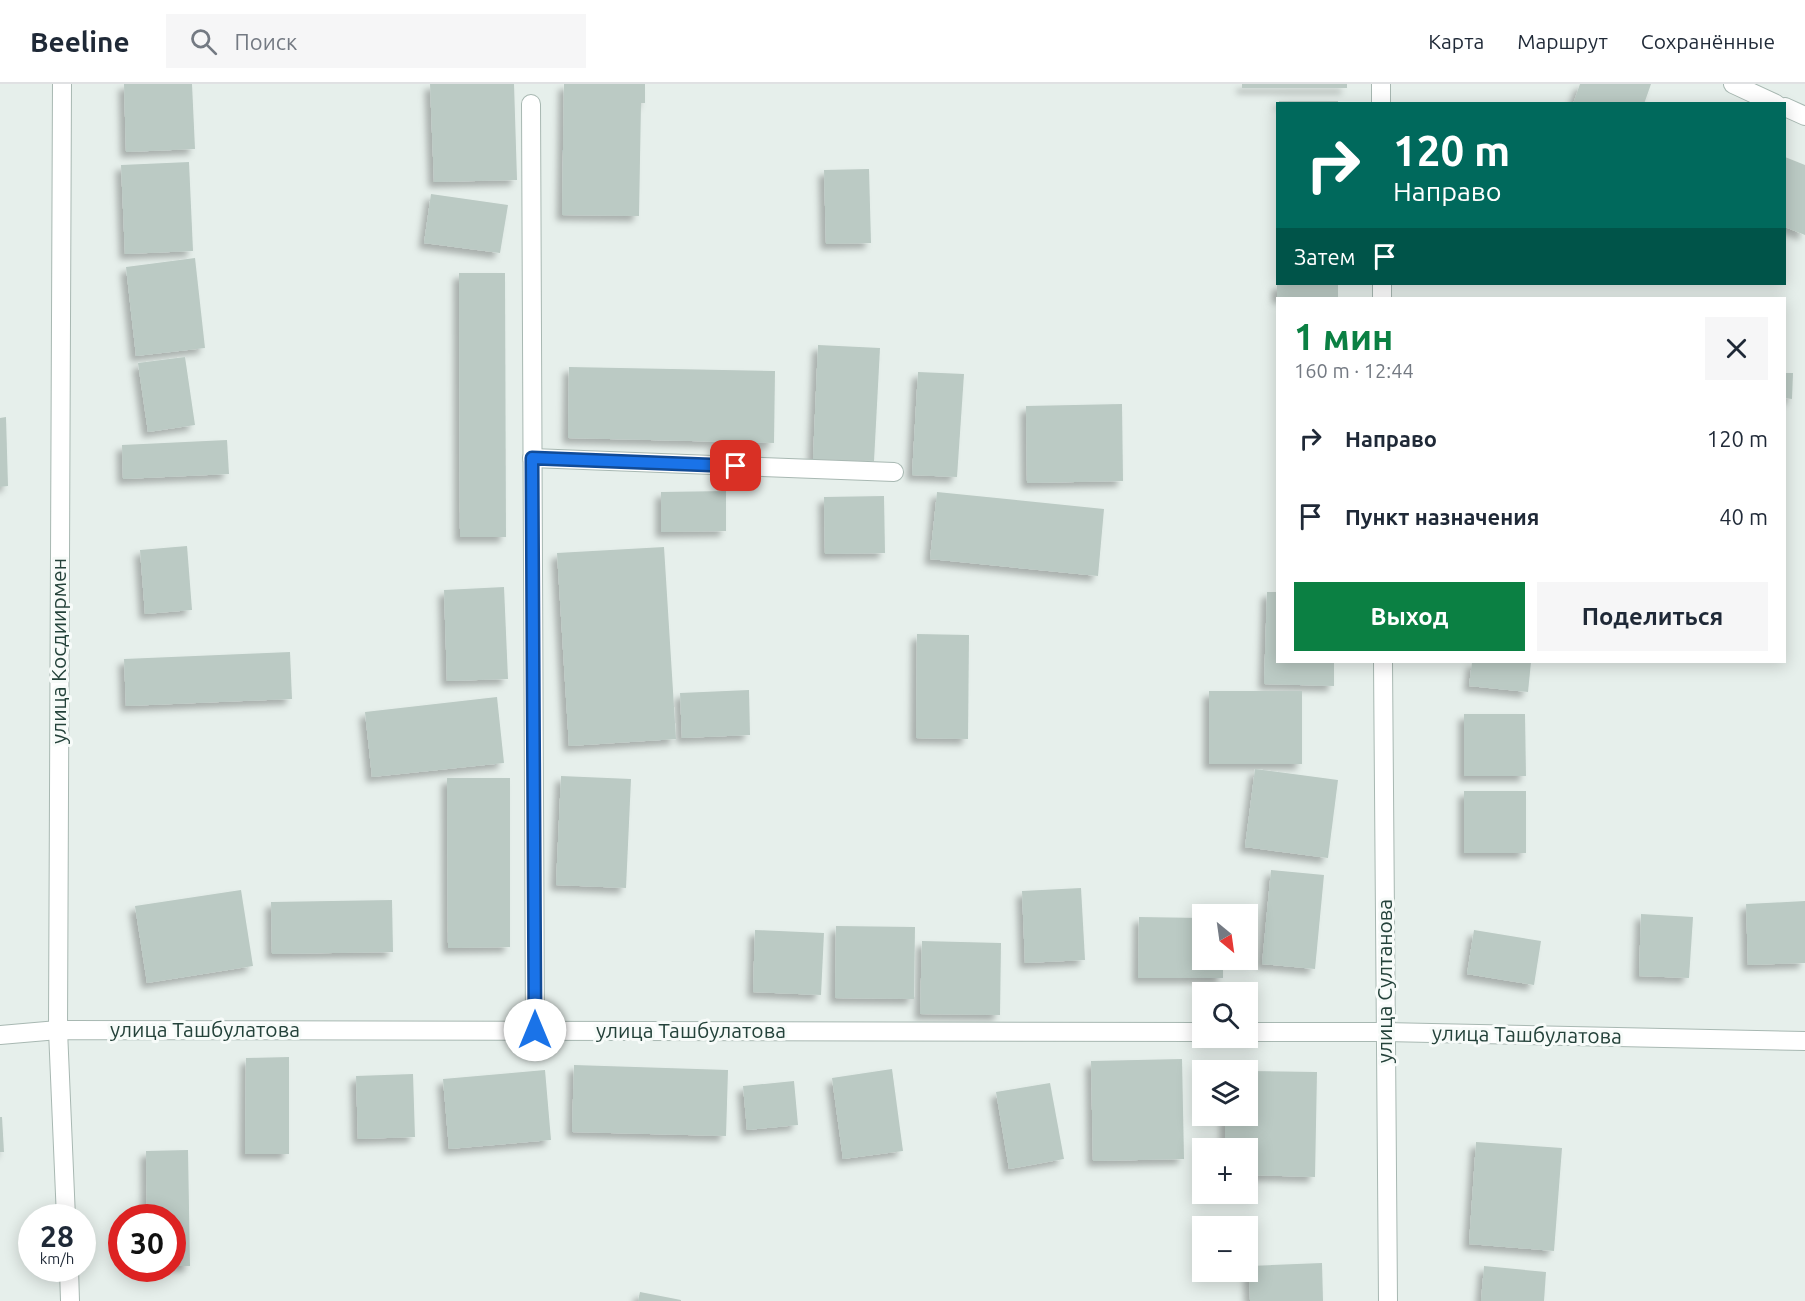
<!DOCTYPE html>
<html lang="ru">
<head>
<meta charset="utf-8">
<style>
  :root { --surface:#fff; --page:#f6f6f7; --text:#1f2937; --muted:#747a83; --line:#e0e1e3; --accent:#0b8043 }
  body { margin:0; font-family:Ubuntu,sans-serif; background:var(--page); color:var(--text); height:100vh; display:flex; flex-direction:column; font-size:22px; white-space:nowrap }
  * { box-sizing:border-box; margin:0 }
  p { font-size:20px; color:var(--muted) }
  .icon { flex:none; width:33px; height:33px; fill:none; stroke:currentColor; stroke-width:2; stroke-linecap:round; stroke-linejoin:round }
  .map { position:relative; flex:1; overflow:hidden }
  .sheet { position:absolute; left:1276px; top:213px; width:510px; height:366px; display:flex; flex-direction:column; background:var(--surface); border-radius:0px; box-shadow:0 3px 15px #0003 }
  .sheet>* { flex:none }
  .banner { position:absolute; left:1276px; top:18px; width:510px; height:183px; border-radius:0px; box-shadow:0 3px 15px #0003; background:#00695c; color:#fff; overflow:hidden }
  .needle { width:39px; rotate:151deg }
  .fabs { position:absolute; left:1192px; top:820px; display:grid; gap:12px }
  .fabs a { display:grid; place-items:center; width:66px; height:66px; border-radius:0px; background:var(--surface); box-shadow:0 3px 15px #0003; font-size:30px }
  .speed { position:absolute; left:18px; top:1120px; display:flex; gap:12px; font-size:30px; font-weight:700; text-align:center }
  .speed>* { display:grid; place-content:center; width:78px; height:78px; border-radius:50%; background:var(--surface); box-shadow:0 3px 15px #0003; line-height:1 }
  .speed small { font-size:15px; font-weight:400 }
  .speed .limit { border:9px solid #d22; background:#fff; color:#111 }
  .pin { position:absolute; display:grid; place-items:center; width:51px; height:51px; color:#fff; margin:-26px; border-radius:12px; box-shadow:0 3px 9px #0006 }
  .me { position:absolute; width:66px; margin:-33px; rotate:0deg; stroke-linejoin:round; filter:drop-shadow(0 0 4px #0008) }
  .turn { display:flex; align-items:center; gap:21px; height:126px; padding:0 18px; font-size:27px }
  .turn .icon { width:78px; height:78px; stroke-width:2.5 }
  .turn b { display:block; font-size:42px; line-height:51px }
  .then { display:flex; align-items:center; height:57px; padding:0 18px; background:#0003; gap:12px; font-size:22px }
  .round { display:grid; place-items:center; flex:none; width:63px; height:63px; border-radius:0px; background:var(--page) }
  .headline { display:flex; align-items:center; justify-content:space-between; height:102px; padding:0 18px }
  h1 { font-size:36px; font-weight:600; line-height:45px; color:var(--accent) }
  .action { display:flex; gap:12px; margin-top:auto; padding:12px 18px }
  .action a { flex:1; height:69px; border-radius:0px; background:var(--accent); color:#fff; font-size:24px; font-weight:600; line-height:69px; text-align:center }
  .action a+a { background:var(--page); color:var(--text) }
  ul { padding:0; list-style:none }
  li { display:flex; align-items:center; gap:18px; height:78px; padding:0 18px }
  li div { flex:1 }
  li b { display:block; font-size:22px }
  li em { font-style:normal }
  header { display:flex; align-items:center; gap:36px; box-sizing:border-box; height:84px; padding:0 30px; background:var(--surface); border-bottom:2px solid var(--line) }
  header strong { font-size:28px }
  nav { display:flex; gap:33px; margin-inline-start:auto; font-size:21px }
  .search { width:420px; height:54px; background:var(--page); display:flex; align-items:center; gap:15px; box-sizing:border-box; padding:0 21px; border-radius:0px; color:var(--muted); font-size:22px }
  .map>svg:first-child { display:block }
  .building { fill:#bbcac4; filter:url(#shadow) }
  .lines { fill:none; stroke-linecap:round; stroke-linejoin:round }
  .street-casing { stroke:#a8b8b2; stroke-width:20 }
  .street { stroke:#fff; stroke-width:18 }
  .route-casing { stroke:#114b97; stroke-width:15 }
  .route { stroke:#1a73e8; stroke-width:10 }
  .labels { text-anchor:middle; stroke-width:6; stroke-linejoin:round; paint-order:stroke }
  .street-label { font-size:21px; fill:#24423a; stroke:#f7fbf9 }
</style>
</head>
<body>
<header>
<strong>Beeline</strong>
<div class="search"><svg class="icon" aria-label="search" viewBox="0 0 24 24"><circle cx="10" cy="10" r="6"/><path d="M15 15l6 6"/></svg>Поиск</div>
<nav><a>Карта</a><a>Маршрут</a><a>Сохранённые</a></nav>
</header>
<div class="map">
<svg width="1805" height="1217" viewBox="0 0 1805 1217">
  <defs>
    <filter id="shadow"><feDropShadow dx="-5.5" dy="5.5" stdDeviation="3" flood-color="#0004"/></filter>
  </defs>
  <rect width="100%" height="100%" fill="#e6efeb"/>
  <!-- building -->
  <g class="building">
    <path d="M 124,0 L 192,0 L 195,65 L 126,68 Z"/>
    <path d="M 430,0 L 514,0 L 517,96 L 434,98 Z"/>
    <path d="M 564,0 L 645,0 L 645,19 L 641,19 L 639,132 L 562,131 Z"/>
    <rect x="1242" y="0" width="105" height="4"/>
    <path d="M 1580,0 L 1651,0 L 1644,20 L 1573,20 Z"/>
    <rect x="1279" y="17" width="59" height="3"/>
    <path d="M 1785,73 L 1805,81 L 1805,151 L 1785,143 Z"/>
    <path d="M 189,78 L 193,167 L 125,170 L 121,81 Z"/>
    <path d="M 869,85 L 871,159 L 826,160 L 824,86 Z"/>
    <path d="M 431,110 L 508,121 L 500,169 L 424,159 Z"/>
    <path d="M 195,174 L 205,264 L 136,272 L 126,183 Z"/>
    <path d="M 459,189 L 505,189 L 506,453 L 460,453 Z"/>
    <rect x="1277" y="200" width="61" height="14"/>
    <path d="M 818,261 L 880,264 L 874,377 L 813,375 Z"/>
    <path d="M 185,273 L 195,341 L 148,348 L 138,279 Z"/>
    <path d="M 569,283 L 775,287 L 774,359 L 568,354 Z"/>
    <path d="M 918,288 L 964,290 L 957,393 L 912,391 Z"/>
    <path d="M 1785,289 L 1793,289 L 1792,315 L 1785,314 Z"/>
    <path d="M 1122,320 L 1123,397 L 1027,399 L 1026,322 Z"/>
    <path d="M 6,333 L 8,402 L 0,403 L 0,334 Z"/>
    <path d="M 227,356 L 229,390 L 123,395 L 122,361 Z"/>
    <path d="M 726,407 L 726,447 L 661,448 L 661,408 Z"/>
    <path d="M 937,408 L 1104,425 L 1098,492 L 930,475 Z"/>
    <path d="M 884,412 L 885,469 L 825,470 L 824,413 Z"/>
    <path d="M 187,462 L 192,526 L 145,530 L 140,466 Z"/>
    <path d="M 664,463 L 676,655 L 569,662 L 557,469 Z"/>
    <path d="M 504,503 L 508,595 L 447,597 L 444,506 Z"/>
    <path d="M 1267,508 L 1278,508 L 1278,578 L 1334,578 L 1334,602 L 1264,600 Z"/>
    <path d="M 917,550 L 969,551 L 968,655 L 916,654 Z"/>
    <path d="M 290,568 L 292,615 L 126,622 L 124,575 Z"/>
    <path d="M 1472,578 L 1531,578 L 1528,608 L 1469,602 Z"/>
    <path d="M 749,606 L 750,651 L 682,654 L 680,609 Z"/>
    <rect x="1209" y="607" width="93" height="73"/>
    <path d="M 497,613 L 504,679 L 372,693 L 365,628 Z"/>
    <path d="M 1464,630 L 1525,630 L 1526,692 L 1464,692 Z"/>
    <path d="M 1255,685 L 1338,696 L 1328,774 L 1245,763 Z"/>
    <path d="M 561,692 L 631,695 L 626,804 L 556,801 Z"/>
    <path d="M 447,694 L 510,694 L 510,863 L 448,864 Z"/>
    <rect x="1464" y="707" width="62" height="62"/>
    <path d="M 1271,786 L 1324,791 L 1315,885 L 1262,880 Z"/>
    <path d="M 1081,804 L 1085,876 L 1025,879 L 1022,807 Z"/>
    <path d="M 241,806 L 253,882 L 147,899 L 135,822 Z"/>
    <path d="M 392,816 L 393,868 L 272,870 L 271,818 Z"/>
    <path d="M 1805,817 L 1805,879 L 1748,881 L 1746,820 Z"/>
    <path d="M 1641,830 L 1693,833 L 1689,894 L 1639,892 Z"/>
    <path d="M 1139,833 L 1203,834 L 1203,876 L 1223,876 L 1223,894 L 1138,894 Z"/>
    <path d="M 836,842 L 915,843 L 914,915 L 835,914 Z"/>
    <path d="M 755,846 L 824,849 L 821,911 L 753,908 Z"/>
    <path d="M 1474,846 L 1541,857 L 1534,901 L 1467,890 Z"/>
    <path d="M 922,857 L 1001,859 L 1000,931 L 920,930 Z"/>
    <path d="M 289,973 L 289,1070 L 245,1070 L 246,974 Z"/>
    <path d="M 1182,975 L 1184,1075 L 1093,1077 L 1091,977 Z"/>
    <path d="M 574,981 L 728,986 L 726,1052 L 572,1048 Z"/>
    <path d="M 892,985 L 903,1067 L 843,1075 L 832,994 Z"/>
    <path d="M 545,986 L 551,1056 L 449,1065 L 443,995 Z"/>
    <path d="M 1248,987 L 1317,988 L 1315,1093 L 1248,1091 L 1248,1065 L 1225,1065 L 1225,1032 L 1248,1032 Z"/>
    <path d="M 413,990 L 415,1053 L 358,1055 L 356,992 Z"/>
    <path d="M 794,997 L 798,1041 L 747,1046 L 743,1002 Z"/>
    <path d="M 1050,999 L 1064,1075 L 1009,1085 L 996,1008 Z"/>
    <path d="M 0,1033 L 2,1033 L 4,1068 L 0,1068 Z"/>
    <path d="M 1476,1058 L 1562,1064 L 1554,1167 L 1469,1160 Z"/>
    <path d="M 188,1066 L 190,1182 L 172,1182 L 172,1134 L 147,1134 L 146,1067 Z"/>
    <path d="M 1322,1179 L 1323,1217 L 1250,1217 L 1249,1182 Z"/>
    <path d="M 1484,1182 L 1546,1188 L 1544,1217 L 1481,1217 Z"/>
    <path d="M 640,1208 L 681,1216 L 681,1217 L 638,1217 Z"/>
  </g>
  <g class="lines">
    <defs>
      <g id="street">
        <path d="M 62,0 L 58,946 L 66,1134"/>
        <path d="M 1381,0 L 1381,20"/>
        <path d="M 1733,0 L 1776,20"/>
        <path d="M 531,20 L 535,946"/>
        <path d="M 1785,23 L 1805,32"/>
        <path d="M 1382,200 L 1382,214"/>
        <path d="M 532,374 L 894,388"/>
        <path d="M 1383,578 L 1388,1217"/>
        <path d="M 1248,948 L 1385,948 L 1805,957"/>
        <path d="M 0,951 L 58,946 L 1203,948"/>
        <path d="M 69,1185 L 70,1217"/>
      </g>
    </defs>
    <!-- street casing -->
    <use href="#street" class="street-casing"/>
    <!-- street -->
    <use href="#street" class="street"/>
  </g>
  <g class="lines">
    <defs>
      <path id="route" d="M 535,946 L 532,374 L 736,382"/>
    </defs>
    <!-- route casing -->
    <use href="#route" class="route-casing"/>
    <!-- route -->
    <use href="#route" class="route"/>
  </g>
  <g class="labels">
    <!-- street labels -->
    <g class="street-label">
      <text transform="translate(59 567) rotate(-90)" y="7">улица Косдиирмен</text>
      <text transform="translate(1385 897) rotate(-90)" y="7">улица Султанова</text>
      <text x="205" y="953">улица Ташбулатова</text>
      <text x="691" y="954">улица Ташбулатова</text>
      <text transform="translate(1527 951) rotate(1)" y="7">улица Ташбулатова</text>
    </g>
  </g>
</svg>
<div class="fabs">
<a><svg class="needle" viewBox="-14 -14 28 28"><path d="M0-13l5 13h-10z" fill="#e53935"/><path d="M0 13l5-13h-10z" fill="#747a83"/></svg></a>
<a><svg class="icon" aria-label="search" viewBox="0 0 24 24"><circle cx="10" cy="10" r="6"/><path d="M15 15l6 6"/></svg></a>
<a><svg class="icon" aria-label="layers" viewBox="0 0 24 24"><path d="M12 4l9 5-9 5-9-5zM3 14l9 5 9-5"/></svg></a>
<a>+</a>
<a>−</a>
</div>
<div class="speed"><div>28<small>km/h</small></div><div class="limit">30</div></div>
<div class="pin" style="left:736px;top:382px;background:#d93025"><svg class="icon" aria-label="arrive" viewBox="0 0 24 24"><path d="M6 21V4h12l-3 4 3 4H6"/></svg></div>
<svg class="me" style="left:535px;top:946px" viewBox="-20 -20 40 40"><circle r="19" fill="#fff"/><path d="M0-13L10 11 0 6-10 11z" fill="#1a73e8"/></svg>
<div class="banner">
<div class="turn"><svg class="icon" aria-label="right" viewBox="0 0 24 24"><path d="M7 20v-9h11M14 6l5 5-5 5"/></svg><div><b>120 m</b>Направо</div></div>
<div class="then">Затем<svg class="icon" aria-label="arrive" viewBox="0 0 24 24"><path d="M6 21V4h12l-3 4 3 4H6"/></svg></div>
</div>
<section class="sheet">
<div class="headline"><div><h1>1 мин</h1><p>160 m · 12:44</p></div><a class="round"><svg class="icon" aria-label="close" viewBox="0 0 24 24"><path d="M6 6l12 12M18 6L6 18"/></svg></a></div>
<ul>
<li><svg class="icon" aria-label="right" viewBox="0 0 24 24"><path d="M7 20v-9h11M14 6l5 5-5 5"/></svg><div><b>Направо</b></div><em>120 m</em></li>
<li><svg class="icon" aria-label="arrive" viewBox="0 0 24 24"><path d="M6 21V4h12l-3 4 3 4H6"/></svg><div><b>Пункт назначения</b></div><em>40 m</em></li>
</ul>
<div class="action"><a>Выход</a><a>Поделиться</a></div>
</section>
</div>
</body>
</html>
